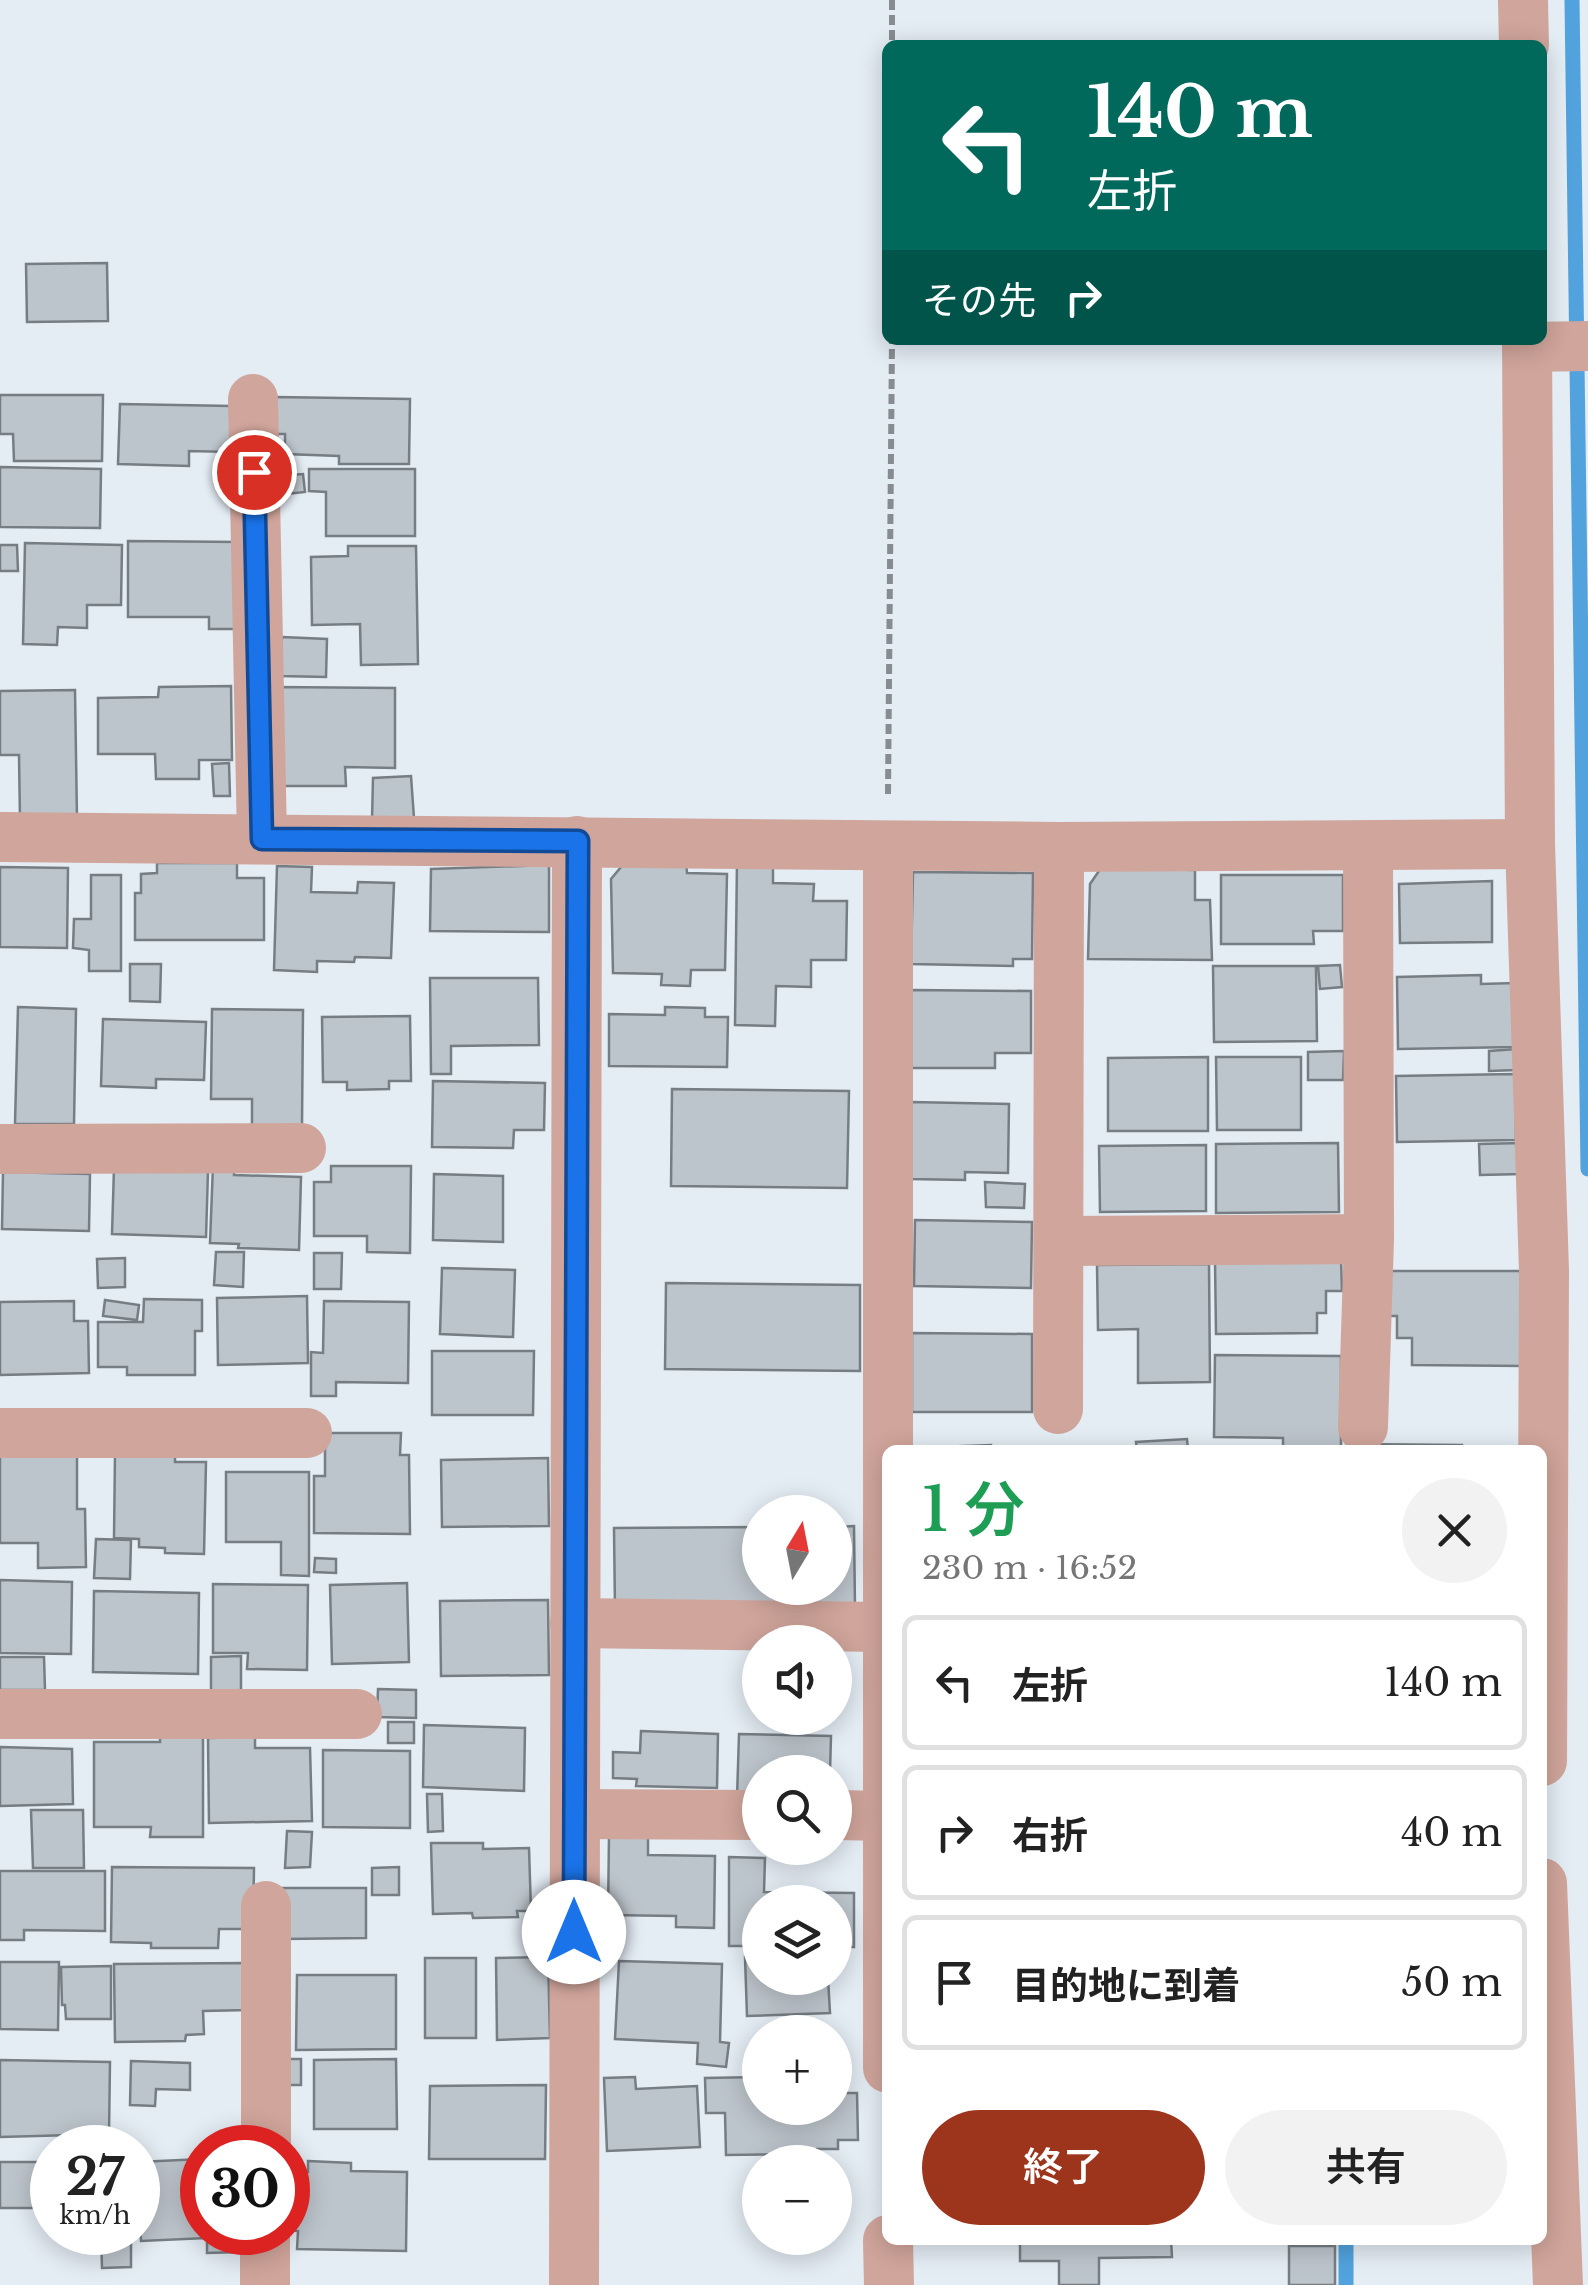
<!DOCTYPE html>
<html lang="ja">
<head>
<meta charset="utf-8">
<style>
  :root { --surface:#fff; --page:#f2f2f2; --text:#222; --muted:#767676; --line:#e0e0e0; --accent:#9d351d }
  body { margin:0; font-family:"Libre Baskerville","Noto Sans JP",serif; background:var(--page); color:var(--text); height:100vh; display:flex; flex-direction:column; font-size:38px; white-space:nowrap }
  * { box-sizing:border-box; margin:0 }
  p { font-size:32px; color:var(--muted) }
  .icon { flex:none; width:55px; height:55px; fill:none; stroke:currentColor; stroke-width:2; stroke-linecap:round; stroke-linejoin:round }
  .map { position:relative; flex:1; overflow:hidden }
  .side { position:absolute; left:882px; top:1445px; width:665px; height:800px; display:flex; flex-direction:column; background:var(--surface); border-radius:15px; box-shadow:0 5px 25px #0003 }
  .side>* { flex:none }
  .guide { position:absolute; left:882px; top:40px; width:665px; height:305px; border-radius:15px; box-shadow:0 5px 25px #0003; background:#00695c; color:#fff; overflow:hidden }
  .needle { width:65px; rotate:10deg }
  .controls { position:absolute; left:742px; top:1495px; display:grid; gap:20px }
  .controls a { display:grid; place-items:center; width:110px; height:110px; border-radius:50%; background:var(--surface); box-shadow:0 5px 25px #0003; font-size:50px }
  .speed { position:absolute; left:30px; top:2125px; display:flex; gap:20px; font-size:50px; font-weight:700; text-align:center }
  .speed>* { display:grid; place-content:center; width:130px; height:130px; border-radius:50%; background:var(--surface); box-shadow:0 5px 25px #0003; line-height:1 }
  .speed small { font-size:25px; font-weight:400 }
  .speed .limit { border:15px solid #d22; background:#fff; color:#111 }
  .pin { position:absolute; display:grid; place-items:center; width:85px; height:85px; color:#fff; margin:-42px; border:5px solid #fff; border-radius:50%; box-shadow:0 2px 10px #0007 }
  .me { position:absolute; width:110px; margin:-55px; rotate:0deg; stroke-linejoin:round; filter:drop-shadow(0 0 8px #0008) }
  .turn { display:flex; align-items:center; gap:35px; height:210px; padding:0 40px; font-size:45px }
  .turn .icon { width:130px; height:130px; stroke-width:2.5 }
  .turn b { display:block; font-size:70px; line-height:85px }
  .then { display:flex; align-items:center; height:95px; padding:0 40px; background:#0003; gap:20px; font-size:38px }
  .round { display:grid; place-items:center; flex:none; width:105px; height:105px; border-radius:52px; background:var(--page) }
  .head { display:flex; align-items:center; justify-content:space-between; height:170px; padding:0 40px }
  h1 { font-size:60px; font-weight:600; line-height:75px; color:#1e9e55 }
  .primary-button { display:flex; gap:20px; margin-top:auto; padding:20px 40px }
  .primary-button a { flex:1; height:115px; border-radius:60px; background:var(--accent); color:#fff; font-size:40px; font-weight:600; line-height:115px; text-align:center }
  .primary-button a+a { background:var(--page); color:var(--text) }
  ul { padding:0; list-style:none }
  li { display:flex; align-items:center; gap:30px; height:135px; margin:0 20px 15px; padding:0 20px; border:5px solid var(--line); border-radius:15px }
  li div { flex:1 }
  li b { display:block; font-size:38px }
  li em { font-style:normal }
  .map>svg:first-child { display:block }
  .lines { fill:none; stroke-linecap:round; stroke-linejoin:round }
  .stream { stroke:#51a2dd; stroke-width:15 }
  .building { fill:#bdc5cc; stroke:#767e84; stroke-width:2.5 }
  .path { stroke:#868c91; stroke-width:6; stroke-dasharray:10 5; stroke-linecap:butt }
  .street { stroke:#d0a59b; stroke-width:50 }
  .route-casing { stroke:#114b97; stroke-width:25 }
  .route { stroke:#1a73e8; stroke-width:18 }
</style>
</head>
<body>
<div class="map">
<svg width="1588" height="2285" viewBox="0 0 1588 2285">
  <rect width="100%" height="100%" fill="#e4ecf4"/>
  <g class="lines">
    <!-- stream -->
    <g class="stream">
      <path d="M 1572,0 L 1588,1169"/>
      <path d="M 1346,2240 L 1346,2285"/>
    </g>
  </g>
  <!-- building -->
  <g class="building">
    <path d="M 107,263 L 108,321 L 27,322 L 26,264 Z"/>
    <path d="M 0,395 L 103,395 L 102,461 L 14,461 L 13,434 L 0,434 Z"/>
    <path d="M 275,397 L 410,399 L 409,464 L 339,464 L 339,456 L 285,454 L 285,434 L 275,434 Z"/>
    <path d="M 120,404 L 231,406 L 231,452 L 189,451 L 189,466 L 118,464 Z"/>
    <path d="M 0,467 L 101,469 L 100,528 L 0,527 Z"/>
    <path d="M 309,469 L 415,469 L 415,536 L 326,536 L 326,492 L 309,491 Z"/>
    <path d="M 303,474 L 305,492 L 276,495 L 275,476 Z"/>
    <path d="M 128,541 L 240,542 L 240,629 L 209,629 L 209,617 L 128,617 Z"/>
    <path d="M 25,543 L 122,545 L 121,605 L 87,605 L 87,628 L 58,627 L 57,645 L 23,644 Z"/>
    <path d="M 0,545 L 17,545 L 18,571 L 0,571 Z"/>
    <path d="M 348,546 L 416,546 L 418,664 L 361,665 L 360,624 L 312,625 L 311,557 L 348,556 Z"/>
    <path d="M 282,637 L 327,639 L 326,677 L 280,676 Z"/>
    <path d="M 231,686 L 232,760 L 199,760 L 199,779 L 156,779 L 155,754 L 98,754 L 98,698 L 158,697 L 159,687 Z"/>
    <path d="M 274,687 L 395,688 L 395,768 L 345,767 L 346,786 L 273,786 Z"/>
    <path d="M 75,690 L 77,820 L 20,820 L 19,755 L 0,755 L 0,691 Z"/>
    <path d="M 229,763 L 230,796 L 214,796 L 212,764 Z"/>
    <path d="M 411,776 L 414,818 L 372,820 L 373,778 Z"/>
    <path d="M 627,860 L 686,861 L 687,873 L 727,874 L 725,970 L 691,970 L 690,986 L 661,985 L 662,974 L 613,973 L 611,879 Z"/>
    <path d="M 737,861 L 773,861 L 773,883 L 814,884 L 813,901 L 847,901 L 846,960 L 811,960 L 811,987 L 776,986 L 775,1026 L 735,1025 Z"/>
    <path d="M 157,863 L 237,863 L 237,878 L 264,878 L 264,940 L 135,940 L 135,893 L 141,893 L 141,874 L 157,873 Z"/>
    <path d="M 549,865 L 549,932 L 430,931 L 431,869 Z"/>
    <path d="M 277,866 L 312,867 L 311,892 L 357,893 L 358,882 L 394,883 L 391,958 L 355,957 L 354,962 L 317,961 L 317,972 L 274,970 Z"/>
    <path d="M 0,867 L 68,868 L 67,948 L 0,947 Z"/>
    <path d="M 1101,868 L 1195,870 L 1195,900 L 1210,900 L 1212,960 L 1088,959 L 1090,884 Z"/>
    <path d="M 913,872 L 1033,873 L 1032,959 L 1013,959 L 1013,966 L 911,964 Z"/>
    <path d="M 91,875 L 121,875 L 121,971 L 89,971 L 89,950 L 73,948 L 74,919 L 91,919 Z"/>
    <path d="M 1221,875 L 1343,875 L 1343,931 L 1313,931 L 1314,944 L 1221,944 Z"/>
    <path d="M 1492,881 L 1492,942 L 1400,943 L 1399,884 Z"/>
    <path d="M 130,964 L 161,964 L 160,1002 L 130,1001 Z"/>
    <path d="M 1340,965 L 1342,987 L 1320,989 L 1318,966 Z"/>
    <path d="M 1213,966 L 1316,966 L 1317,1041 L 1214,1042 Z"/>
    <path d="M 1481,975 L 1481,984 L 1515,983 L 1516,1047 L 1398,1049 L 1397,977 Z"/>
    <path d="M 430,978 L 538,978 L 539,1045 L 451,1046 L 451,1074 L 431,1074 Z"/>
    <path d="M 911,990 L 1031,991 L 1031,1053 L 995,1053 L 995,1068 L 910,1068 Z"/>
    <path d="M 18,1007 L 76,1009 L 74,1124 L 15,1124 Z"/>
    <path d="M 665,1007 L 705,1008 L 705,1017 L 728,1017 L 727,1067 L 609,1066 L 609,1014 L 665,1015 Z"/>
    <path d="M 212,1009 L 303,1010 L 302,1127 L 252,1126 L 252,1099 L 211,1099 Z"/>
    <path d="M 410,1016 L 411,1081 L 389,1081 L 389,1089 L 347,1090 L 347,1082 L 323,1082 L 322,1017 Z"/>
    <path d="M 103,1019 L 206,1022 L 204,1080 L 156,1079 L 156,1088 L 101,1086 Z"/>
    <path d="M 1517,1049 L 1517,1070 L 1489,1071 L 1489,1051 Z"/>
    <path d="M 1344,1051 L 1343,1080 L 1308,1080 L 1308,1052 Z"/>
    <path d="M 1208,1057 L 1208,1131 L 1108,1131 L 1108,1058 Z"/>
    <path d="M 1216,1057 L 1301,1057 L 1301,1130 L 1217,1130 Z"/>
    <path d="M 1515,1074 L 1516,1140 L 1397,1142 L 1396,1076 Z"/>
    <path d="M 433,1081 L 545,1083 L 544,1130 L 514,1130 L 513,1148 L 432,1147 Z"/>
    <path d="M 672,1089 L 849,1091 L 847,1188 L 671,1186 Z"/>
    <path d="M 911,1102 L 1009,1104 L 1008,1173 L 965,1172 L 965,1180 L 910,1179 Z"/>
    <path d="M 1338,1143 L 1339,1212 L 1216,1213 L 1216,1144 Z"/>
    <path d="M 1522,1143 L 1523,1174 L 1480,1175 L 1479,1144 Z"/>
    <path d="M 1206,1145 L 1206,1211 L 1100,1212 L 1099,1146 Z"/>
    <path d="M 213,1165 L 234,1167 L 234,1175 L 301,1177 L 299,1250 L 238,1248 L 239,1244 L 210,1243 Z"/>
    <path d="M 331,1166 L 411,1166 L 410,1253 L 367,1252 L 367,1236 L 314,1236 L 314,1182 L 331,1182 Z"/>
    <path d="M 114,1168 L 208,1171 L 206,1237 L 112,1234 Z"/>
    <path d="M 3,1172 L 90,1174 L 89,1231 L 2,1229 Z"/>
    <path d="M 434,1174 L 503,1176 L 503,1242 L 433,1240 Z"/>
    <path d="M 985,1182 L 1025,1184 L 1024,1208 L 986,1207 Z"/>
    <path d="M 915,1220 L 1032,1222 L 1031,1288 L 914,1286 Z"/>
    <path d="M 216,1252 L 244,1252 L 243,1287 L 214,1285 Z"/>
    <path d="M 314,1253 L 342,1253 L 341,1289 L 314,1289 Z"/>
    <path d="M 125,1258 L 125,1287 L 98,1288 L 97,1259 Z"/>
    <path d="M 1341,1259 L 1342,1291 L 1326,1291 L 1326,1313 L 1317,1313 L 1317,1333 L 1216,1334 L 1215,1261 Z"/>
    <path d="M 1209,1264 L 1210,1382 L 1138,1383 L 1138,1329 L 1098,1330 L 1097,1265 Z"/>
    <path d="M 442,1268 L 515,1270 L 513,1337 L 440,1334 Z"/>
    <path d="M 1385,1271 L 1520,1271 L 1525,1366 L 1412,1365 L 1412,1338 L 1397,1338 L 1397,1316 L 1386,1316 Z"/>
    <path d="M 666,1283 L 860,1285 L 860,1371 L 665,1369 Z"/>
    <path d="M 307,1296 L 308,1363 L 218,1365 L 217,1298 Z"/>
    <path d="M 144,1299 L 202,1300 L 202,1331 L 195,1331 L 195,1375 L 127,1375 L 127,1367 L 98,1367 L 98,1322 L 143,1322 Z"/>
    <path d="M 105,1300 L 139,1305 L 137,1320 L 103,1316 Z"/>
    <path d="M 74,1301 L 74,1321 L 88,1321 L 89,1373 L 0,1375 L 0,1302 Z"/>
    <path d="M 324,1301 L 409,1302 L 408,1383 L 336,1382 L 336,1396 L 311,1396 L 311,1352 L 323,1353 Z"/>
    <path d="M 912,1333 L 1032,1334 L 1032,1412 L 912,1412 Z"/>
    <path d="M 432,1351 L 534,1351 L 533,1415 L 432,1415 Z"/>
    <path d="M 1215,1355 L 1341,1356 L 1341,1450 L 1283,1450 L 1283,1438 L 1214,1437 Z"/>
    <path d="M 325,1433 L 401,1433 L 400,1455 L 409,1455 L 410,1534 L 314,1533 L 314,1476 L 325,1476 Z"/>
    <path d="M 1187,1439 L 1188,1450 L 1137,1450 L 1136,1442 Z"/>
    <path d="M 1356,1444 L 1462,1445 L 1462,1450 L 1356,1450 Z"/>
    <path d="M 991,1445 L 991,1450 L 909,1450 L 909,1448 Z"/>
    <path d="M 115,1453 L 175,1455 L 175,1462 L 206,1462 L 204,1554 L 165,1553 L 165,1548 L 139,1547 L 139,1539 L 114,1538 Z"/>
    <path d="M 77,1455 L 77,1509 L 85,1509 L 86,1567 L 38,1568 L 38,1543 L 0,1543 L 0,1456 Z"/>
    <path d="M 548,1458 L 549,1526 L 442,1527 L 441,1460 Z"/>
    <path d="M 226,1472 L 309,1472 L 309,1576 L 281,1575 L 281,1542 L 226,1542 Z"/>
    <path d="M 854,1526 L 855,1609 L 615,1610 L 614,1528 L 760,1527 L 760,1588 L 835,1588 L 835,1527 Z"/>
    <path d="M 96,1539 L 131,1540 L 130,1579 L 94,1578 Z"/>
    <path d="M 315,1558 L 336,1559 L 336,1573 L 314,1572 Z"/>
    <path d="M 0,1580 L 72,1582 L 71,1654 L 0,1653 Z"/>
    <path d="M 407,1583 L 409,1662 L 332,1664 L 330,1585 Z"/>
    <path d="M 213,1584 L 308,1585 L 307,1670 L 247,1669 L 248,1653 L 213,1653 Z"/>
    <path d="M 94,1591 L 199,1593 L 198,1674 L 93,1672 Z"/>
    <path d="M 548,1600 L 549,1675 L 441,1676 L 440,1601 Z"/>
    <path d="M 241,1656 L 241,1700 L 211,1700 L 211,1657 Z"/>
    <path d="M 0,1657 L 44,1657 L 45,1690 L 0,1690 Z"/>
    <path d="M 378,1689 L 416,1690 L 416,1718 L 377,1717 Z"/>
    <rect x="388" y="1722" width="26" height="21"/>
    <path d="M 424,1725 L 525,1728 L 524,1791 L 423,1787 Z"/>
    <path d="M 641,1731 L 718,1734 L 717,1788 L 636,1786 L 637,1779 L 613,1778 L 613,1752 L 640,1753 Z"/>
    <path d="M 160,1732 L 203,1733 L 203,1837 L 150,1837 L 151,1827 L 94,1827 L 94,1742 L 160,1742 Z"/>
    <path d="M 739,1734 L 831,1736 L 830,1772 L 760,1772 L 760,1798 L 737,1798 Z"/>
    <path d="M 255,1737 L 255,1748 L 310,1748 L 312,1821 L 209,1823 L 208,1738 Z"/>
    <path d="M 0,1747 L 72,1749 L 73,1804 L 0,1806 Z"/>
    <path d="M 323,1750 L 410,1751 L 410,1828 L 323,1827 Z"/>
    <path d="M 427,1794 L 442,1794 L 443,1831 L 428,1832 Z"/>
    <path d="M 31,1810 L 83,1810 L 84,1868 L 33,1868 Z"/>
    <path d="M 287,1831 L 312,1832 L 310,1867 L 285,1868 Z"/>
    <path d="M 609,1836 L 648,1838 L 648,1855 L 715,1856 L 714,1928 L 676,1927 L 676,1916 L 608,1915 Z"/>
    <path d="M 431,1843 L 483,1843 L 483,1849 L 529,1848 L 531,1911 L 517,1911 L 518,1917 L 473,1918 L 472,1913 L 433,1914 Z"/>
    <path d="M 729,1857 L 765,1858 L 764,1892 L 854,1893 L 854,1947 L 835,1947 L 835,1902 L 760,1902 L 760,1946 L 729,1946 Z"/>
    <path d="M 112,1867 L 254,1868 L 253,1929 L 219,1929 L 218,1948 L 151,1948 L 151,1943 L 111,1942 Z"/>
    <path d="M 399,1867 L 399,1895 L 372,1895 L 372,1868 Z"/>
    <path d="M 0,1871 L 105,1871 L 105,1931 L 24,1930 L 24,1940 L 0,1940 Z"/>
    <path d="M 283,1888 L 366,1888 L 366,1938 L 284,1939 Z"/>
    <path d="M 548,1957 L 550,2038 L 497,2040 L 496,1958 Z"/>
    <path d="M 745,1957 L 760,1957 L 760,1978 L 828,1978 L 830,2013 L 747,2016 Z"/>
    <rect x="425" y="1958" width="51" height="80"/>
    <path d="M 619,1961 L 722,1964 L 720,2042 L 729,2043 L 726,2067 L 697,2064 L 698,2043 L 615,2039 Z"/>
    <path d="M 0,1962 L 59,1962 L 58,2030 L 0,2029 Z"/>
    <path d="M 248,1963 L 248,2010 L 203,2011 L 204,2034 L 186,2035 L 185,2041 L 115,2042 L 114,1964 Z"/>
    <path d="M 111,1966 L 111,2019 L 66,2019 L 65,2005 L 62,2005 L 61,1967 Z"/>
    <path d="M 297,1975 L 396,1975 L 396,2049 L 296,2050 Z"/>
    <rect x="281" y="2059" width="20" height="26"/>
    <path d="M 396,2059 L 397,2129 L 314,2129 L 314,2060 Z"/>
    <path d="M 0,2060 L 110,2062 L 109,2134 L 0,2137 Z"/>
    <path d="M 131,2061 L 190,2063 L 190,2090 L 156,2089 L 155,2106 L 130,2105 Z"/>
    <path d="M 835,2076 L 838,2076 L 838,2093 L 857,2093 L 858,2140 L 838,2140 L 838,2149 L 817,2149 L 817,2162 L 790,2162 L 791,2154 L 726,2155 L 725,2113 L 706,2113 L 705,2078 L 760,2077 L 760,2108 L 835,2108 Z"/>
    <path d="M 635,2077 L 636,2089 L 697,2086 L 700,2147 L 607,2151 L 604,2078 Z"/>
    <path d="M 546,2085 L 545,2159 L 429,2159 L 430,2086 Z"/>
    <path d="M 202,2159 L 202,2232 L 239,2232 L 240,2252 L 207,2253 L 207,2238 L 141,2241 L 138,2162 Z"/>
    <path d="M 308,2161 L 351,2163 L 351,2171 L 407,2172 L 406,2251 L 297,2249 L 298,2231 L 288,2230 L 289,2190 L 300,2190 L 300,2172 L 308,2172 Z"/>
    <rect x="0" y="2162" width="52" height="46"/>
    <path d="M 101,2232 L 131,2232 L 131,2267 L 102,2268 Z"/>
    <path d="M 1020,2240 L 1171,2240 L 1172,2257 L 1099,2258 L 1099,2285 L 1059,2285 L 1059,2261 L 1020,2261 Z"/>
    <rect x="1289" y="2246" width="46" height="39"/>
  </g>
  <g class="lines">
    <!-- path -->
    <g class="path">
      <path d="M 892,0 L 892,45"/>
      <path d="M 888,794 L 892,340"/>
    </g>
    <!-- street -->
    <g class="street">
      <path d="M 1523,0 L 1524,45"/>
      <path d="M 1527,340 L 1530,844 L 1544,1271 L 1542,1761"/>
      <path d="M 1527,347 L 1588,346"/>
      <path d="M 253,399 L 262,839"/>
      <path d="M 0,837 L 1059,847 L 1530,844"/>
      <path d="M 0,1149 L 301,1148"/>
      <path d="M 1059,1241 L 1369,1239"/>
      <path d="M 1058,1409 L 1059,847"/>
      <path d="M 1363,1427 L 1369,1239 L 1368,848"/>
      <path d="M 0,1433 L 307,1433"/>
      <path d="M 575,1623 L 886,1627"/>
      <path d="M 0,1714 L 357,1714"/>
      <path d="M 575,1814 L 760,1815"/>
      <path d="M 835,1815 L 886,1816"/>
      <path d="M 1542,1883 L 1558,2285"/>
      <path d="M 888,2068 L 888,846"/>
      <path d="M 266,2148 L 266,1906"/>
      <path d="M 888,2240 L 889,2285"/>
      <path d="M 265,2285 L 265,2232"/>
      <path d="M 574,2285 L 577,841"/>
    </g>
  </g>
  <g class="lines">
    <defs>
      <path id="route" d="M 254,472 L 262,839 L 578,841 L 574,1932"/>
    </defs>
    <!-- route casing -->
    <use href="#route" class="route-casing"/>
    <!-- route -->
    <use href="#route" class="route"/>
  </g>
</svg>
<div class="controls">
<a><svg class="needle" viewBox="-14 -14 28 28"><path d="M0-13l5 13h-10z" fill="#e53935"/><path d="M0 13l5-13h-10z" fill="#767676"/></svg></a>
<a><svg class="icon" aria-label="sound" viewBox="0 0 24 24"><path d="M4 9h4l5-4v14l-5-4H4zM17 9q2 3 0 6"/></svg></a>
<a><svg class="icon" aria-label="search" viewBox="0 0 24 24"><circle cx="10" cy="10" r="6"/><path d="M15 15l6 6"/></svg></a>
<a><svg class="icon" aria-label="layers" viewBox="0 0 24 24"><path d="M12 4l9 5-9 5-9-5zM3 14l9 5 9-5"/></svg></a>
<a>+</a>
<a>−</a>
</div>
<div class="speed"><div>27<small>km/h</small></div><div class="limit">30</div></div>
<div class="pin" style="left:254px;top:472px;background:#d93025"><svg class="icon" aria-label="arrive" viewBox="0 0 24 24"><path d="M6 21V4h12l-3 4 3 4H6"/></svg></div>
<svg class="me" style="left:574px;top:1932px" viewBox="-20 -20 40 40"><circle r="19" fill="#fff"/><path d="M0-13L10 11 0 6-10 11z" fill="#1a73e8"/></svg>
<div class="guide">
<div class="turn"><svg class="icon" aria-label="left" viewBox="0 0 24 24"><path d="M17 20v-9H6M10 6l-5 5 5 5"/></svg><div><b>140 m</b>左折</div></div>
<div class="then">その先<svg class="icon" aria-label="right" viewBox="0 0 24 24"><path d="M7 20v-9h11M14 6l5 5-5 5"/></svg></div>
</div>
<section class="side">
<div class="head"><div><h1>1 分</h1><p>230 m · 16:52</p></div><a class="round"><svg class="icon" aria-label="close" viewBox="0 0 24 24"><path d="M6 6l12 12M18 6L6 18"/></svg></a></div>
<ul>
<li><svg class="icon" aria-label="left" viewBox="0 0 24 24"><path d="M17 20v-9H6M10 6l-5 5 5 5"/></svg><div><b>左折</b></div><em>140 m</em></li>
<li><svg class="icon" aria-label="right" viewBox="0 0 24 24"><path d="M7 20v-9h11M14 6l5 5-5 5"/></svg><div><b>右折</b></div><em>40 m</em></li>
<li><svg class="icon" aria-label="arrive" viewBox="0 0 24 24"><path d="M6 21V4h12l-3 4 3 4H6"/></svg><div><b>目的地に到着</b></div><em>50 m</em></li>
</ul>
<div class="primary-button"><a>終了</a><a>共有</a></div>
</section>
</div>
</body>
</html>
